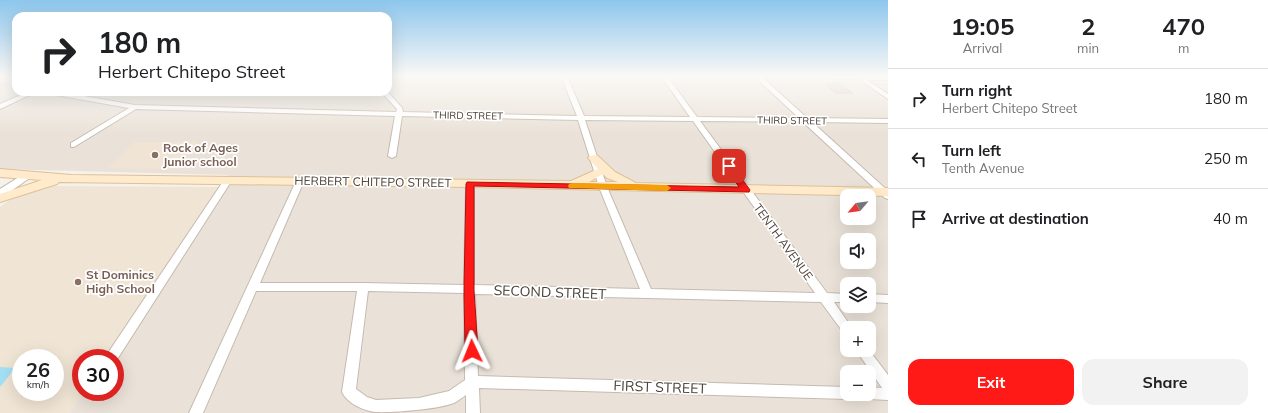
<!DOCTYPE html>
<html lang="en">
<head>
<meta charset="utf-8">
<style>
  :root { --surface:#fff; --page:#f2f2f2; --text:#202124; --muted:#757577; --line:#e0e0e0; --accent:#ff1a18 }
  body { margin:0; font-family:Mulish,sans-serif; background:var(--page); color:var(--text); height:100vh; display:flex; flex-direction:column; font-size:15px; white-space:nowrap }
  * { box-sizing:border-box; margin:0 }
  p { font-size:13px; color:var(--muted) }
  .icon { flex:none; width:22px; height:22px; fill:none; stroke:currentColor; stroke-width:2; stroke-linecap:round; stroke-linejoin:round }
  .map { position:relative; flex:1; overflow:hidden }
  .sheet { display:flex; flex-direction:column; background:var(--surface); width:380px }
  .sheet>* { flex:none }
  .guide { position:absolute; left:12px; top:12px; width:380px; height:84px; border-radius:12px; box-shadow:0 4px 16px #0002; background:#fff; color:var(--text); overflow:hidden }
  .needle { width:26px; rotate:241deg }
  .buttons { position:absolute; left:840px; top:189px; display:grid; gap:8px }
  .buttons a { display:grid; place-items:center; width:36px; height:36px; border-radius:8px; background:var(--surface); box-shadow:0 4px 16px #0002; font-size:20px }
  .speed { position:absolute; left:12px; top:349px; display:flex; gap:8px; font-size:20px; font-weight:700; text-align:center }
  .speed>* { display:grid; place-content:center; width:52px; height:52px; border-radius:50%; background:var(--surface); box-shadow:0 4px 16px #0002; line-height:1 }
  .speed small { font-size:10px; font-weight:400 }
  .speed .limit { border:6px solid #d22; background:#fff; color:#111 }
  .pin { position:absolute; display:grid; place-items:center; width:34px; height:34px; color:#fff; margin:-17px; border-radius:8px; box-shadow:0 2px 6px #0006 }
  .me { position:absolute; width:44px; margin:-22px; rotate:358deg; stroke-linejoin:round; filter:drop-shadow(0 0 3px #0008) }
  .turn { display:flex; align-items:center; gap:14px; height:84px; padding:0 20px; font-size:18px }
  .turn .icon { width:52px; height:52px; stroke-width:2.5 }
  .turn b { display:block; font-size:28px; line-height:34px }
  .eta { display:flex; justify-content:space-evenly; align-items:center; height:68px; text-align:center }
  .eta b { font-size:24px; font-weight:700; line-height:28px }
  .primary-button { display:flex; gap:8px; margin-top:auto; padding:8px 20px }
  .primary-button a { flex:1; height:46px; border-radius:12px; background:var(--accent); color:#fff; font-size:16px; font-weight:700; line-height:46px; text-align:center }
  .primary-button a+a { background:var(--page); color:var(--text) }
  ul { padding:0; list-style:none }
  li { display:flex; align-items:center; gap:12px; height:60px; padding:0 20px; border-top:1px solid var(--line) }
  li div { flex:1 }
  li b { display:block; font-size:15px }
  li em { font-style:normal }
  main { display:flex; flex:1; min-height:0 }
  .map>svg:first-child { display:block }
  .residential { fill:#eae2d8; fill-rule:evenodd }
  .education { fill:#f0e4d4; fill-rule:evenodd }
  .water { fill:#a4e0f5 }
  .building { fill:#dbcec2; stroke:#d4c2b1 }
  .lines { fill:none; stroke-linecap:round; stroke-linejoin:round }
  .minor-casing { stroke:#c5baaf; stroke-width:2 }
  .tertiary-casing { stroke:#c5baaf; stroke-width:2 }
  .secondary-casing { stroke:#dbc19a; stroke-width:2 }
  .minor { fill:#fff; fill-rule:evenodd }
  .tertiary { fill:#fff; fill-rule:evenodd }
  .secondary { fill:#ffebcb; fill-rule:evenodd }
  .route { fill:#ff1a18; stroke:#a61110 }
  .slow { fill:#f59e0b }
  .education-dot { fill:#8d6e63; stroke:#fff; stroke-width:1.5 }
  .labels { text-anchor:middle; stroke-width:3.5; stroke-linejoin:round; paint-order:stroke }
  .far-street-label { font-size:10px; fill:#4b4137; stroke:#fff }
  .education-label { font-size:12px; font-weight:bold; fill:#785e54; stroke:#fff; text-anchor:start }
  .street-label { font-size:12px; fill:#4b4137; stroke:#fff }
  .near-street-label { font-size:14px; fill:#4b4137; stroke:#fff }
</style>
</head>
<body>
<main>
<div class="map">
<svg width="888" height="413" viewBox="0 0 888 413">
  <rect width="100%" height="100%" fill="#f6f1ea"/>
  <!-- residential -->
  <path class="residential" d="M 0,76 L 16,76 L 16,92 L 388,92 L 388,76 L 888,76 L 888,413 L 70,413 L 84,392 L 115,392 L 115,358 L 106,358 L 228,175 L 0,169 ZM 847,196 L 869,196 L 869,218 L 847,218 ZM 847,240 L 869,240 L 869,262 L 847,262 ZM 847,284 L 869,284 L 869,306 L 847,306 ZM 847,328 L 869,328 L 869,350 L 847,350 ZM 847,372 L 869,372 L 869,394 L 847,394 Z"/>
  <!-- education -->
  <g class="education">
    <path d="M 134,142 L 198,142 L 177,169 L 109,168 Z"/>
    <path d="M 48,186 L 220,187 L 106,358 L 81,358 L 81,392 L 84,392 L 70,413 L 0,413 L 0,207 L 15,196 ZM 21,358 L 55,358 L 55,392 L 21,392 Z"/>
  </g>
  <!-- water -->
  <path class="water" d="M 0,367 L 15,368 L 1,386 L 0,386 Z"/>
  <!-- building -->
  <path class="building" d="M 824,84 L 841,84 L 853,93 L 835,93 Z"/>
  <g class="lines">
    <defs>
      <g id="minor">
        <path d="M 561,76 L 567,76 L 584,116 L 690,117 L 661,76 L 667,76 L 697,117 L 799,118 L 756,78 L 731,78 L 728,76 L 888,76 L 888,80 L 867,80 L 888,94 L 888,99 L 859,79 L 763,78 L 807,118 L 888,119 L 888,123 L 812,122 L 888,191 L 888,199 L 885,198 L 803,122 L 700,121 L 827,293 L 847,294 L 847,302 L 834,302 L 852,328 L 847,328 L 847,334 L 843,332 L 821,302 L 475,294 L 478,376 L 847,387 L 847,394 L 853,394 L 852,397 L 847,399 L 479,388 L 480,413 L 466,413 L 466,395 C 463,397 459,400 456,402 C 442,409 391,413 376,412 C 364,411 347,403 342,392 L 357,291 L 256,291 L 203,413 L 189,413 L 297,179 L 300,178 L 304,181 L 260,283 L 363,283 L 464,285 L 466,183 L 470,180 L 474,183 L 474,285 L 640,289 L 599,187 L 578,120 L 402,116 L 396,156 L 392,158 L 388,156 L 395,116 L 136,109 L 74,147 L 71,147 L 71,143 L 129,108 L 50,94 L 47,92 L 61,92 L 135,105 L 396,112 L 397,109 L 381,92 L 388,92 L 402,108 L 403,112 L 577,116 ZM 585,120 L 693,121 L 815,293 L 651,289 L 607,187 ZM 368,291 L 464,293 L 465,380 L 449,391 L 419,398 L 376,400 L 367,397 L 356,389 Z"/>
        <path d="M 28,92 L 36,92 L 0,109 L 0,104 Z"/>
        <path d="M 228,177 L 232,180 L 118,358 L 115,359 L 110,358 L 108,354 L 110,350 L 224,180 Z"/>
        <path d="M 869,294 L 888,295 L 888,303 L 869,302 Z"/>
        <path d="M 856,350 L 869,350 L 888,375 L 888,400 L 869,399 L 864,397 L 863,394 L 869,394 L 869,387 L 882,388 Z"/>
      </g>
      <path id="tertiary" d="M 27,172 L 32,175 L 31,177 L 4,196 L 0,197 L 0,189 Z"/>
      <path id="secondary" d="M 594,155 L 598,156 L 615,172 L 636,183 L 888,188 L 888,196 L 470,187 L 59,182 L 57,184 L 0,202 L 0,194 L 42,180 L 0,177 L 0,169 L 71,175 L 571,181 L 598,169 L 588,158 L 590,156 ZM 603,174 L 607,178 L 618,182 L 589,182 Z"/>
    </defs>
    <!-- minor casing -->
    <use href="#minor" class="minor-casing"/>
    <!-- tertiary casing -->
    <use href="#tertiary" class="tertiary-casing"/>
    <!-- secondary casing -->
    <use href="#secondary" class="secondary-casing"/>
    <!-- minor -->
    <use href="#minor" class="minor"/>
    <!-- tertiary -->
    <use href="#tertiary" class="tertiary"/>
    <!-- secondary -->
    <use href="#secondary" class="secondary"/>
  </g>
  <!-- sky -->
  <linearGradient id="sky" x2="0" y2="1"><stop stop-color="#8dc6ed"/><stop offset="0.57" stop-color="#fbf9f6"/><stop offset="1" stop-color="#fbf9f6" stop-opacity="0"/></linearGradient>
  <rect width="888" height="134" fill="url(#sky)"/>
  <!-- route -->
  <path class="route" d="M 726,164 L 731,164 L 750,190 L 749,192 L 474,186 L 474,290 L 478,351 L 476,355 L 472,356 L 467,355 L 465,351 L 464,290 L 466,184 L 467,182 L 739,187 L 725,166 Z"/>
  <!-- slow -->
  <path class="slow" d="M 573,183 L 667,185 L 671,188 L 667,191 L 569,188 L 568,186 L 569,184 Z"/>
  <!-- markers -->
  <g class="education-dot">
    <circle cx="155" cy="155" r="4"/>
    <circle cx="78" cy="282" r="4"/>
  </g>
  <g class="labels">
    <!-- far-street labels -->
    <g class="far-street-label">
      <text transform="translate(468 115) rotate(1)" y="4">THIRD STREET</text>
      <text transform="translate(792 120) rotate(1)" y="4">THIRD STREET</text>
    </g>
    <!-- education labels -->
    <g class="education-label">
      <text x="163" y="152">Rock of Ages<tspan x="163" dy="14">Junior school</tspan></text>
      <text x="86" y="279">St Dominics<tspan x="86" dy="14">High School</tspan></text>
    </g>
    <!-- street labels -->
    <g class="street-label">
      <text transform="translate(373 182) rotate(1)" y="4">HERBERT CHITEPO STREET</text>
      <text transform="translate(783 242) rotate(54)" y="4">TENTH AVENUE</text>
    </g>
    <!-- near-street labels -->
    <g class="near-street-label">
      <text transform="translate(550 292) rotate(2)" y="5">SECOND STREET</text>
      <text transform="translate(660 387) rotate(2)" y="5">FIRST STREET</text>
    </g>
  </g>
</svg>
<div class="buttons">
<a><svg class="needle" viewBox="-14 -14 28 28"><path d="M0-13l5 13h-10z" fill="#e53935"/><path d="M0 13l5-13h-10z" fill="#757577"/></svg></a>
<a><svg class="icon" aria-label="sound" viewBox="0 0 24 24"><path d="M4 9h4l5-4v14l-5-4H4zM17 9q2 3 0 6"/></svg></a>
<a><svg class="icon" aria-label="layers" viewBox="0 0 24 24"><path d="M12 4l9 5-9 5-9-5zM3 14l9 5 9-5"/></svg></a>
<a>+</a>
<a>−</a>
</div>
<div class="speed"><div>26<small>km/h</small></div><div class="limit">30</div></div>
<div class="pin" style="left:729px;top:166px;background:#d93025"><svg class="icon" aria-label="arrive" viewBox="0 0 24 24"><path d="M6 21V4h12l-3 4 3 4H6"/></svg></div>
<svg class="me" style="left:472px;top:351px" viewBox="-20 -20 40 40"><path d="M0-17L14 15 0 8-14 15z" fill="#ff1a18" stroke="#fff" stroke-width="4"/></svg>
<div class="guide">
<div class="turn"><svg class="icon" aria-label="right" viewBox="0 0 24 24"><path d="M7 20v-9h11M14 6l5 5-5 5"/></svg><div><b>180 m</b>Herbert Chitepo Street</div></div>
</div>
</div>
<section class="sheet">
<div class="eta">
<div><b>19:05</b><p>Arrival</p></div>
<div><b>2</b><p>min</p></div>
<div><b>470</b><p>m</p></div>
</div>
<ul>
<li><svg class="icon" aria-label="right" viewBox="0 0 24 24"><path d="M7 20v-9h11M14 6l5 5-5 5"/></svg><div><b>Turn right</b><p>Herbert Chitepo Street</p></div><em>180 m</em></li>
<li><svg class="icon" aria-label="left" viewBox="0 0 24 24"><path d="M17 20v-9H6M10 6l-5 5 5 5"/></svg><div><b>Turn left</b><p>Tenth Avenue</p></div><em>250 m</em></li>
<li><svg class="icon" aria-label="arrive" viewBox="0 0 24 24"><path d="M6 21V4h12l-3 4 3 4H6"/></svg><div><b>Arrive at destination</b></div><em>40 m</em></li>
</ul>
<div class="primary-button"><a>Exit</a><a>Share</a></div>
</section>
</main>
</body>
</html>
